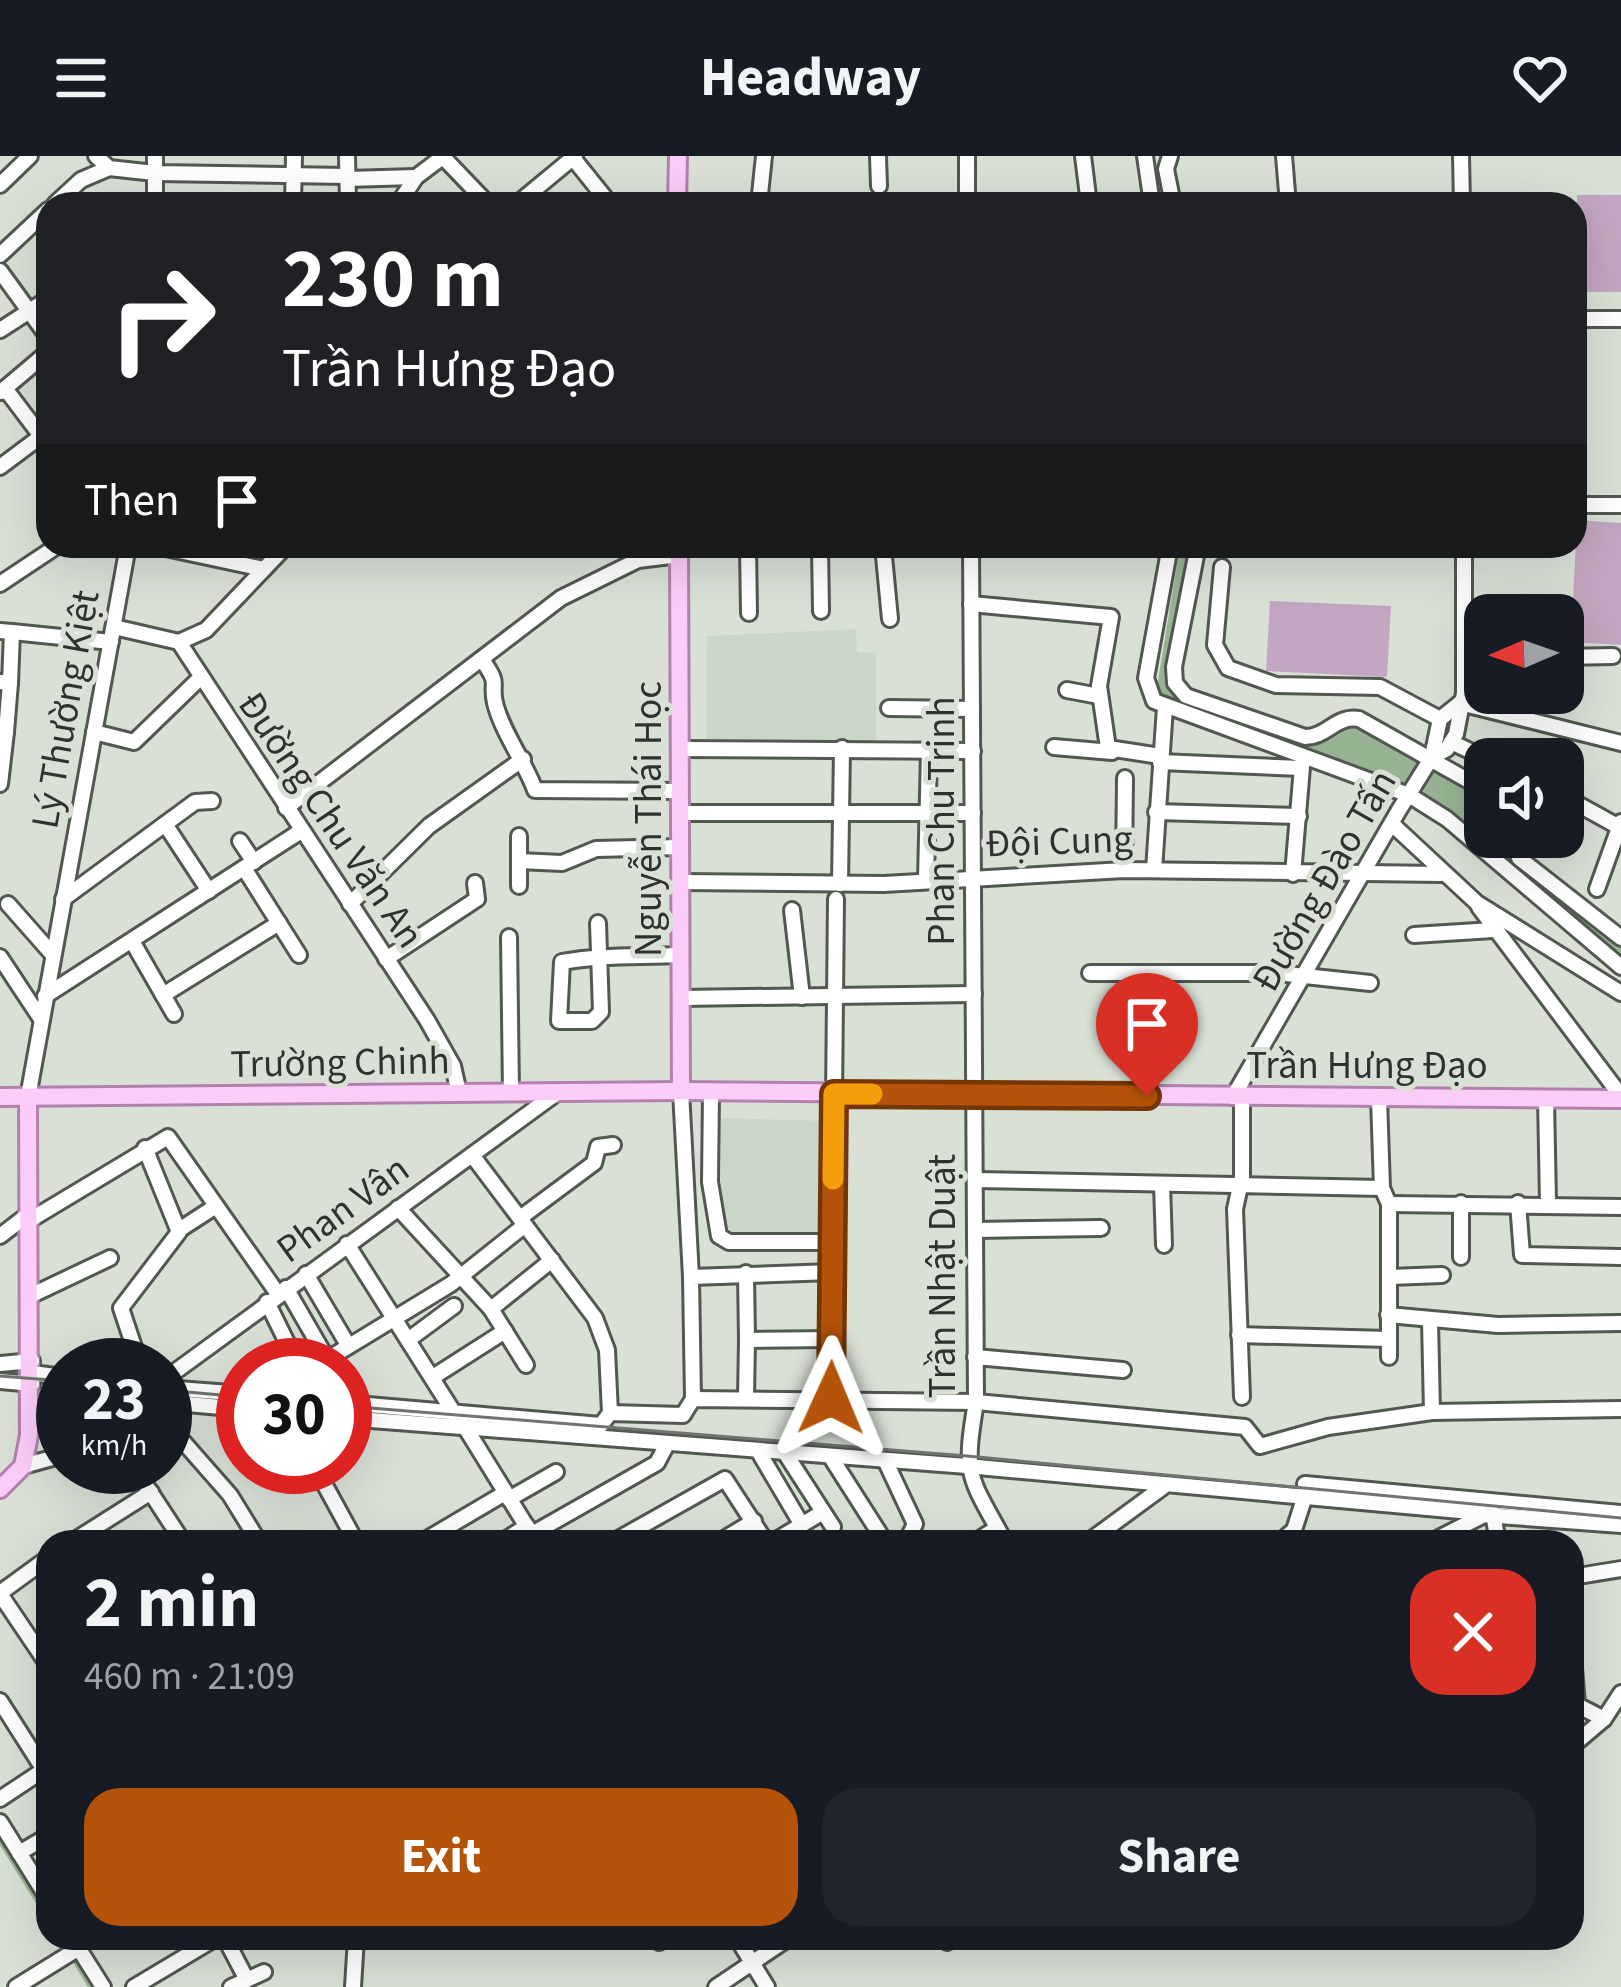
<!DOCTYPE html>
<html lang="en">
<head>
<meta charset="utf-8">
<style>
  :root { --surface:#171b24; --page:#20242c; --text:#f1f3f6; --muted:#9ea1a6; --accent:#b45309 }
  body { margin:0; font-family:"Source Sans 3",sans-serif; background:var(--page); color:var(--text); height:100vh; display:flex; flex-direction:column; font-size:45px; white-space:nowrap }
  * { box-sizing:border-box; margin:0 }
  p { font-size:39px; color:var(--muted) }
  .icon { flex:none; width:66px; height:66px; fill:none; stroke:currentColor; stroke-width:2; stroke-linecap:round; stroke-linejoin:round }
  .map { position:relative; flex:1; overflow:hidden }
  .panel { position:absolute; left:36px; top:1374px; width:1548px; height:420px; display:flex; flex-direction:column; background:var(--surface); border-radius:36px; box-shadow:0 12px 48px #0002 }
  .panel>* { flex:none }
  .top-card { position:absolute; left:36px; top:36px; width:1551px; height:366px; border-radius:36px; box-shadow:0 12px 48px #0002; background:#202124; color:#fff; overflow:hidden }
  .needle { width:78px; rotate:268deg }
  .buttons { position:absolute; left:1464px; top:438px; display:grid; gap:24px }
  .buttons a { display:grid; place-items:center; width:120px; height:120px; border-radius:24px; background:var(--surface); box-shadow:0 12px 48px #0002; font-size:60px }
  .speed { position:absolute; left:36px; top:1182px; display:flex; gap:24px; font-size:60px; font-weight:700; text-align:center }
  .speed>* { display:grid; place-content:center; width:156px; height:156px; border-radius:50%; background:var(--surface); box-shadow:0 12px 48px #0002; line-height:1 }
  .speed small { font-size:30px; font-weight:400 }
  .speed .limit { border:18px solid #d22; background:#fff; color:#111 }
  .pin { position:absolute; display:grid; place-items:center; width:102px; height:102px; color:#fff; margin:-123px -51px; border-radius:50% 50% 50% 0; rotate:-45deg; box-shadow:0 0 12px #0007 }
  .pin .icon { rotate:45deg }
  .me { position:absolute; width:132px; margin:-66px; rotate:1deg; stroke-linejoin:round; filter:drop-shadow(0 0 9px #0008) }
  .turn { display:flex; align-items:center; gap:42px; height:252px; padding:0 48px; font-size:54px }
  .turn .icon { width:156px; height:156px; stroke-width:2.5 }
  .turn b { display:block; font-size:84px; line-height:102px }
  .then { display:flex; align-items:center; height:114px; padding:0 48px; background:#0003; gap:24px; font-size:45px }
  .round { display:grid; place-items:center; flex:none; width:126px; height:126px; border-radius:36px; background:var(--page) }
  .head { display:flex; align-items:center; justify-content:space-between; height:204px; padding:0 48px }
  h1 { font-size:72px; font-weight:700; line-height:90px }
  .action { display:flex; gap:24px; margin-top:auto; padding:24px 48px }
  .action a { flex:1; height:138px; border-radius:36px; background:var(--accent); color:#fff; font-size:48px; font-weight:700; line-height:138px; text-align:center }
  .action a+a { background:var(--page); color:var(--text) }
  header { display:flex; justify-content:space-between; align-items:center; height:156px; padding:0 48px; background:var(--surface); font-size:54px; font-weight:700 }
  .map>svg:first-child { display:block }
  .built { fill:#cad7c8 }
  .green { fill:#c3a6c1 }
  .water { fill:#98b394 }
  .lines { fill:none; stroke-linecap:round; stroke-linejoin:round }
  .canal { stroke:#98b394; stroke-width:9 }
  .minor-casing { stroke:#515850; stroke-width:20 }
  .major-casing { stroke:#b280ae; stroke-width:22 }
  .minor { stroke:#fff; stroke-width:14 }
  .major { stroke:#fbccf7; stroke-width:16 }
  .rail { stroke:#6f746e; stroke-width:3 }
  .route-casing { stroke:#753606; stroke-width:30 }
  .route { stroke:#b45309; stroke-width:21 }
  .slow { stroke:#f59e0b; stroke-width:21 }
  .labels { text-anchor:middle; stroke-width:10; stroke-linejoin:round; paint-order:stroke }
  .street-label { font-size:39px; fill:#2f322f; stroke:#d9e1d7 }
</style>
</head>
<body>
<header><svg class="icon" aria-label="menu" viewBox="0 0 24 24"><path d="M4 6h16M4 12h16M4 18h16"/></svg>Headway<svg class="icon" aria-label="heart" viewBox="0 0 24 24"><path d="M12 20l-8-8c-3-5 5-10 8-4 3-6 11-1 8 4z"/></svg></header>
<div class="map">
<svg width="1621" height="1831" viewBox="0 0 1621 1831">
  <rect width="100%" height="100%" fill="#d9e1d7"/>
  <!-- built -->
  <g class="built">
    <path d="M 856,473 L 857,496 L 876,497 L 876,590 L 706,590 L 707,480 Z"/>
    <path d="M 720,962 L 831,965 L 830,1083 L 730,1083 L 721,1072 Z"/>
  </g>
  <!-- green -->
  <g class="green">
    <path d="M 1621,39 L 1621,136 L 1578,136 L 1577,39 Z"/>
    <path d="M 1577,364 L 1621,367 L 1621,489 L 1571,486 Z"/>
    <path d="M 1270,445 L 1391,450 L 1387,521 L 1266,515 Z"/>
  </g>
  <!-- water -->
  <path class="water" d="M 1180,390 L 1194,390 L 1170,530 L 1175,538 L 1306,587 L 1329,582 L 1344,568 L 1359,569 L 1485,640 L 1485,681 L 1510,681 L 1516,705 L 1621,790 L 1621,808 L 1426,644 L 1167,551 L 1157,531 Z"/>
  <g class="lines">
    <!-- canal -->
    <g class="canal">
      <path d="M 0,1681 L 48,1758"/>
      <path d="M 63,1782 L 67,1788"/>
      <path d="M 77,1804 L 93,1831"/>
    </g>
    <defs>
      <g id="minor">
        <path d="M 96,0 L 109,12 L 155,17 L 347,20"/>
        <path d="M 347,0 L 348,48"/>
        <path d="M 878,0 L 879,30"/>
        <path d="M 967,0 L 967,48"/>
        <path d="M 1083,0 L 1089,48"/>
        <path d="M 1145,0 L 1152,48"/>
        <path d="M 1170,0 L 1166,13 L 1173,48"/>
        <path d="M 1284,0 L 1288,48"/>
        <path d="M 1461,0 L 1462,48"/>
        <path d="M 443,1 L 488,48"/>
        <path d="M 573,2 L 610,48"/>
        <path d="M 347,23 L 416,21"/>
        <path d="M 0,29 L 30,0"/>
        <path d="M 55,48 L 81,24 L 109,12"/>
        <path d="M 155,48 L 155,0"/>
        <path d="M 293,48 L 294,0"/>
        <path d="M 398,48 L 416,21 L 444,0"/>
        <path d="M 517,48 L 575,0"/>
        <path d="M 759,48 L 764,0"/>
        <path d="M 0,99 L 48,54"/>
        <path d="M 0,115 L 48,181"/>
        <path d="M 1575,163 L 1621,163"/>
        <path d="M 0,174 L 48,143"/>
        <path d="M 2,235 L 48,196"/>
        <path d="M 0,236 L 7,235 L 41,280"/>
        <path d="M 0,311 L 44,278"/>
        <path d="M 1575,349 L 1621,349"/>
        <path d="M 156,390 L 264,413"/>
        <path d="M 748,390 L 749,457"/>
        <path d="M 820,390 L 821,455"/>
        <path d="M 883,390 L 890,463"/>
        <path d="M 971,390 L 976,1246 C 963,1322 969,1320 1005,1386"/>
        <path d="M 971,390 L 1012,391"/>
        <path d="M 1170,390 L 1146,522 L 1154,545 L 1409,639 L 1447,663 L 1621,811"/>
        <path d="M 1198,390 L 1174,511 L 1175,527 L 1186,540 L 1305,581 C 1327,581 1336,559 1359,563 L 1485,634"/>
        <path d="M 1222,411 L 1215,489 L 1228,512 L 1276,529 L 1380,531 L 1440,563"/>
        <path d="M 0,428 L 57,390"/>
        <path d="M 971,448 L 1111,461 L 1099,530 L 1108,592 L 1160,600"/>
        <path d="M 114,471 L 179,486 L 427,864 L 453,910 L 459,937"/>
        <path d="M 0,475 L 12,476 L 10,527 L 0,526"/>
        <path d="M 12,476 L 111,486"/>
        <path d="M 179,486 L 206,474 L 286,390"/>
        <path d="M 1465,501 L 1485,501"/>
        <path d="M 1563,501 L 1613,500"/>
        <path d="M 483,505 C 501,531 490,524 495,547 C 502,576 525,606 535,634 L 680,635"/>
        <path d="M 1067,534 L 1099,540"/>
        <path d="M 1460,547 L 1621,587"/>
        <path d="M 889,552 L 972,553"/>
        <path d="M 0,576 L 6,576 L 10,527"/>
        <path d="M 94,576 L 134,586 L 198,524"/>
        <path d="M 1451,586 L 1487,603"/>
        <path d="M 1054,591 L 1112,596"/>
        <path d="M 680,593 L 973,595"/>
        <path d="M 1432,601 L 1440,563 L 1460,547"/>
        <path d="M 1160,606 L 1300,612 L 1304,604"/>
        <path d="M 0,628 L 6,576"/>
        <path d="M 1563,640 L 1621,672"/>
        <path d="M 286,652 L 561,442 L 638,404 L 679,399"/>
        <path d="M 1156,656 L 1299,660"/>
        <path d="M 680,657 L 973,657"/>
        <path d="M 165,668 L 209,735"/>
        <path d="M 1392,668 L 1477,747 L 1621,837"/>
        <path d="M 519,680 L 519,730"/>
        <path d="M 1515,681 L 1519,702 L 1621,782"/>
        <path d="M 240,685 L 254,706"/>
        <path d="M 519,705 L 562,707 L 596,693 L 680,691"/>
        <path d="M 244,712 L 299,799"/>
        <path d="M 1124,714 L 1125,622"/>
        <path d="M 1154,714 L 1165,551"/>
        <path d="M 1293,718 L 1302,611"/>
        <path d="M 926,724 L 929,595"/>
        <path d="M 679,726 L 884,728 L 1124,714 L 1441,718"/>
        <path d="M 840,728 L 842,592"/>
        <path d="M 1597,733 L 1621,666"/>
        <path d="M 63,743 L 195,646 L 212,645"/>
        <path d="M 8,748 L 53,799"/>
        <path d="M 350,748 L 429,670 L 523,603"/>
        <path d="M 1479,751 L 1621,940"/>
        <path d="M 792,754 L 802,841"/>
        <path d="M 598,767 L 601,856 L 592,865 L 559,865 L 562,806 C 599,799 641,801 679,799"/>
        <path d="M 1414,779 L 1493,774"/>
        <path d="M 509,781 L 511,937"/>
        <path d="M 132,785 L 174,858"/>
        <path d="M 0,801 L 41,863"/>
        <path d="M 386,803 L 477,743 L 475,727"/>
        <path d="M 1090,817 L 1277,817 L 1370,827"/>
        <path d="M 163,839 L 279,767"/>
        <path d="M 45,840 L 301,675"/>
        <path d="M 680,842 L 974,838"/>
        <path d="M 681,935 L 691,1121"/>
        <path d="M 711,936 L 710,1026 L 719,1080 L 729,1086 L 833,1086"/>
        <path d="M 28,941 L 128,390"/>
        <path d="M 1233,941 L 1399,654 L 1432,601 L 1447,593 L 1456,578 L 1464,537 L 1464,390"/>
        <path d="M 1379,942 L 1382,1032 L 1389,1048 L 1389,1201"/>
        <path d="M 1546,942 L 1548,1047"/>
        <path d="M 472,999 L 595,1162 L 607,1194 L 610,1257"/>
        <path d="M 975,1024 L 1382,1032"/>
        <path d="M 1162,1028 L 1164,1089"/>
        <path d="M 1518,1047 L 1522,1099 L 1621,1101"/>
        <path d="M 1389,1048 L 1621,1051"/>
        <path d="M 398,1052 L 491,1153 L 526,1209"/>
        <path d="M 520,1062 L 594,1007 L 598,991 L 613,989"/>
        <path d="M 30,1064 L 168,981 L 278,1138"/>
        <path d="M 179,1074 L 216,1050"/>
        <path d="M 975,1074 L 1101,1072"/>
        <path d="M 0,1080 L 30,1057"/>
        <path d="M 347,1088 L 454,1257"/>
        <path d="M 1461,1101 L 1461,1047"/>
        <path d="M 746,1117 L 747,1184"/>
        <path d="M 306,1118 L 348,1189"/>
        <path d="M 1390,1121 L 1442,1119"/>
        <path d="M 286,1132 L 327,1203"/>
        <path d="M 32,1139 L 110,1102"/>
        <path d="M 267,1146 L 298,1209"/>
        <path d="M 491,1153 L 552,1104"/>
        <path d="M 1388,1159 L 1498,1169 L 1621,1167"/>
        <path d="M 1430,1164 L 1432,1256"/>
        <path d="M 1239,1179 L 1388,1183"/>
        <path d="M 408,1184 L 454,1150"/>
        <path d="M 975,1201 L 1123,1214"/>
        <path d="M 0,1208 L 32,1205"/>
        <path d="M 140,1209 L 121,1152 L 179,1076 L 145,992"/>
        <path d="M 318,1209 L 451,1128 L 525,1069"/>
        <path d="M 32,1217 L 63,1221"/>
        <path d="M 433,1221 L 505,1175"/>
        <path d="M 165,1223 L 558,936"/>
        <path d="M 0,1225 L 32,1228"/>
        <path d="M 165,1232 L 243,1238"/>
        <path d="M 1242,1241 L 1235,1053 L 1242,1021 L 1242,941"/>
        <path d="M 831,1242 L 836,743"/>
        <path d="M 693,1243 L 691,1121 L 832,1116"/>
        <path d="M 746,1243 L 747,1184 L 832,1183"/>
        <path d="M 165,1246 L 243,1253"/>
        <path d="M 345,1247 L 601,1269 L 610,1257 L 683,1259 L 693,1243 L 976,1246 L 1245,1271 L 1260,1290 L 1328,1271 L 1432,1256 L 1621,1253"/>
        <path d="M 345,1262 L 967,1310 L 1493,1358 L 1498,1386"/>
        <path d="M 165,1265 L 230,1339 L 259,1386"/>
        <path d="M 465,1271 L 535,1384"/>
        <path d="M 760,1298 L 802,1369"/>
        <path d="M 787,1300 L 833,1371"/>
        <path d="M 832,1303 L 885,1386"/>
        <path d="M 885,1304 L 915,1368 L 906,1386"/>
        <path d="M 23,1310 L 63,1299"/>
        <path d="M 134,1311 L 183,1386"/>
        <path d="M 315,1311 L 356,1386"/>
        <path d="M 1305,1328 L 1621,1357"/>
        <path d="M 509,1343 L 556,1316"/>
        <path d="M 532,1378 L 657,1307 L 667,1288"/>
        <path d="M 72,1386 L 151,1336"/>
        <path d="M 422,1386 L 505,1337"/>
        <path d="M 502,1386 L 527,1370"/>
        <path d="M 613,1386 L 725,1323 L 766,1386"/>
        <path d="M 719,1386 L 754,1365"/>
        <path d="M 773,1386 L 823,1356"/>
        <path d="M 975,1386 L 997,1372"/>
        <path d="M 1088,1386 L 1163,1331"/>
        <path d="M 1280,1386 L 1294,1374 L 1305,1340"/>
        <path d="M 1431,1386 L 1484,1359 L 1621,1369"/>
        <path d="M 1572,1421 L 1621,1413"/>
        <path d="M 0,1437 L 48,1402"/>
        <path d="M 0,1438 L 48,1509"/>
        <path d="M 1572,1487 L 1577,1549 L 1604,1563"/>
        <path d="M 0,1545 L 44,1614"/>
        <path d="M 1572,1590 L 1604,1563 L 1621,1537"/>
        <path d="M 0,1643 L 48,1611"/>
        <path d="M 0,1666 L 48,1743"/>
        <path d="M 19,1697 L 48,1680"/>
        <path d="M 72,1782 L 103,1831"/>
        <path d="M 225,1782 L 247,1824"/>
        <path d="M 737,1782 L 767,1831"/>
        <path d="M 946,1782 L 947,1786"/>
        <path d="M 659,1786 L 666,1782"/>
        <path d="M 16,1831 L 79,1792"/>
        <path d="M 134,1831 L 216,1782"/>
        <path d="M 231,1831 L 264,1816"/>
        <path d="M 353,1831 L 356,1782"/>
        <path d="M 716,1831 L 789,1782"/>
      </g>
      <g id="major">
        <path d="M 677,48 L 678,0"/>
        <path d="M 679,390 L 681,935"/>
        <path d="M 0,941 L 681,935 L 1621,943"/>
        <path d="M 0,1333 L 23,1310 L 29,1279 L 28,941"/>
      </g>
    </defs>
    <!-- minor casing -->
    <use href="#minor" class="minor-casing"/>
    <!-- major casing -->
    <use href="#major" class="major-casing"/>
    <!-- minor -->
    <use href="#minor" class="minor"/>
    <!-- major -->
    <use href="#major" class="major"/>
    <!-- rail -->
    <g class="rail">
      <path d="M 0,1220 L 63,1225"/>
      <path d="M 165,1234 L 243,1241"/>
      <path d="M 345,1250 L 967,1300 L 1621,1362"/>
    </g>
  </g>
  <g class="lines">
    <defs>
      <path id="route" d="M 831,1242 L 834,938 L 1147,940"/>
    </defs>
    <!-- route casing -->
    <use href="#route" class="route-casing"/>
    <!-- route -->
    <use href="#route" class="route"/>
    <!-- slow -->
    <path class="slow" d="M 833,1023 L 834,938 L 872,938"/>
  </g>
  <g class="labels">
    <!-- street labels -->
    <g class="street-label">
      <text transform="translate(64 553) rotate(-80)" y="14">Lý Thường Kiệt</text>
      <text transform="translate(332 663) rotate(56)" y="14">Đường Chu Văn An</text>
      <text transform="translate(647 663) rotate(-90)" y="14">Nguyễn Thái Học</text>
      <text transform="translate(940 665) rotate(-90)" y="14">Phan Chu Trinh</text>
      <text transform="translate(1059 684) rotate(-2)" y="14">Đội Cung</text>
      <text transform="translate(1323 724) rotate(-60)" y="14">Đường Đào Tấn</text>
      <text transform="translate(340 905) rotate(-1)" y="14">Trường Chinh</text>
      <text x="1367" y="922">Trần Hưng Đạo</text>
      <text transform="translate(342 1052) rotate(-36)" y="14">Phan Vân</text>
      <text transform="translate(941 1120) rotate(-90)" y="14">Trần Nhật Duật</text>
    </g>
  </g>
</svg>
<div class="buttons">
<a><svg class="needle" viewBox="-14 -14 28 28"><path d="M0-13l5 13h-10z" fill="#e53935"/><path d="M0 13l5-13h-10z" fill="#9ea1a6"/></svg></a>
<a><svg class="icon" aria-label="sound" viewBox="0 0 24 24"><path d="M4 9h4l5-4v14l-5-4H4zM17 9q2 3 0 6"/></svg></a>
</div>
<div class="speed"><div>23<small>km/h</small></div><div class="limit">30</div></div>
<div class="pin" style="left:1147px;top:940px;background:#d93025"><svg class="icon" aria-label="arrive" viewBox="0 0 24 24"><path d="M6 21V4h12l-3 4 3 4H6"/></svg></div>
<svg class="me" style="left:831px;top:1242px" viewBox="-20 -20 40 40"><path d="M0-17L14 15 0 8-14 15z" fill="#b45309" stroke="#fff" stroke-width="4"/></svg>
<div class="top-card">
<div class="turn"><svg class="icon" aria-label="right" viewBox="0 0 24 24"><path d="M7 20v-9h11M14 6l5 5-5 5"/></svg><div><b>230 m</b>Trần Hưng Đạo</div></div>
<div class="then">Then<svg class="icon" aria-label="arrive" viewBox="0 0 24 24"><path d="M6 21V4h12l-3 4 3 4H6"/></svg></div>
</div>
<section class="panel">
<div class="head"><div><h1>2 min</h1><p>460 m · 21:09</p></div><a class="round" style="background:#d93025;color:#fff"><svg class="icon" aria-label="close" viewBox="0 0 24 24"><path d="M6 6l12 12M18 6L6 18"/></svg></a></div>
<div class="action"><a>Exit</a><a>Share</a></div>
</section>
</div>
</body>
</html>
